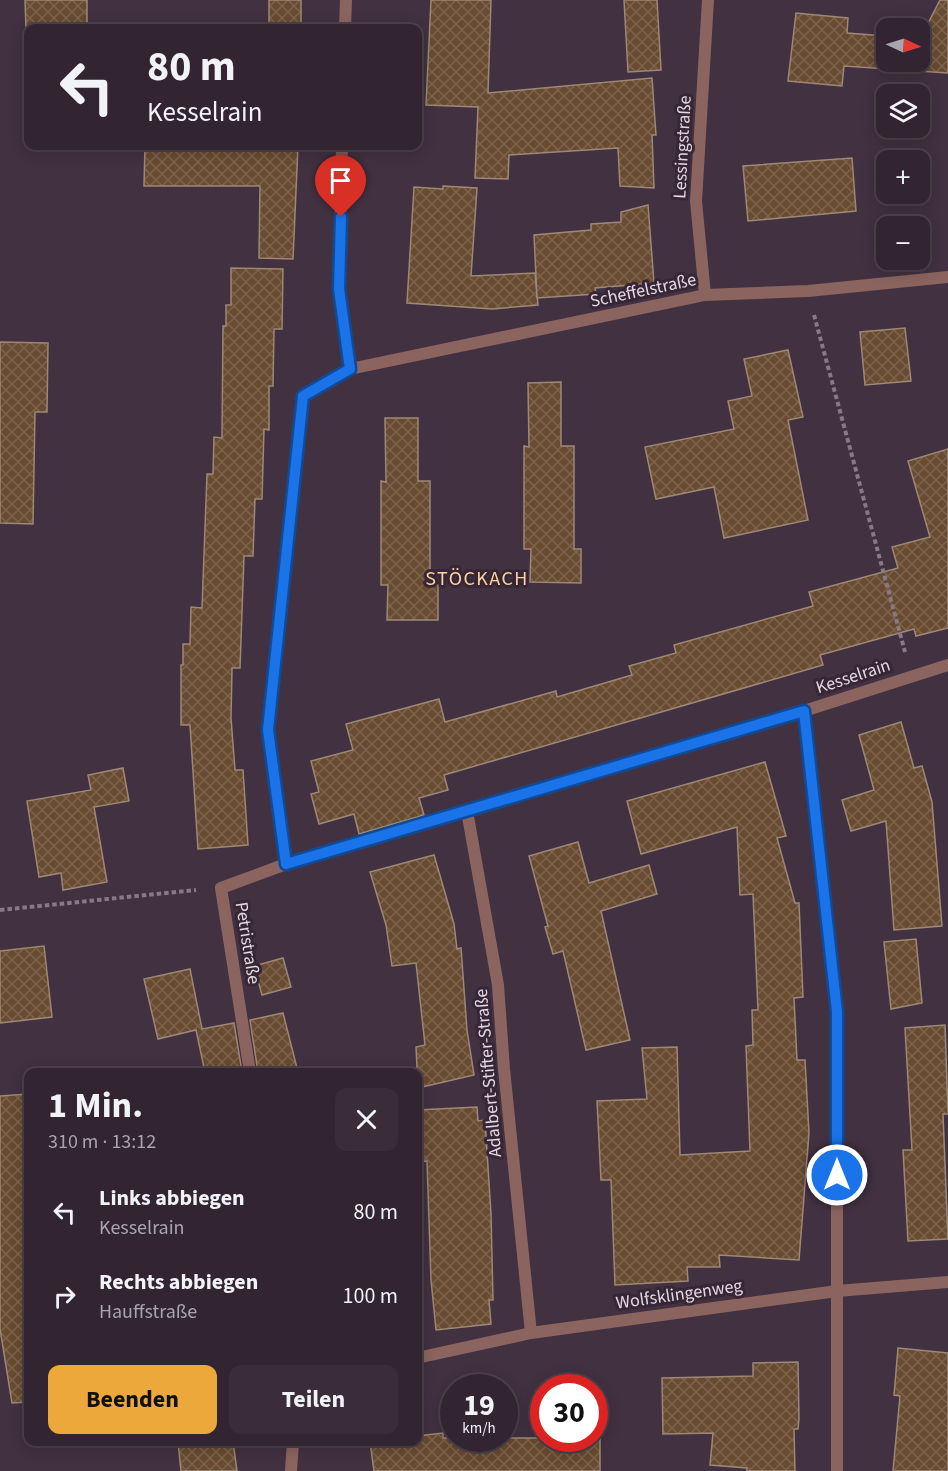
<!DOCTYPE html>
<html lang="de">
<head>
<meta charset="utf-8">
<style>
  :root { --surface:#322531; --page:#3a2d39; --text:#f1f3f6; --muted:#a8a5ab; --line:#4d424d; --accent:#eda83b }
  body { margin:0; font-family:"Source Sans 3",sans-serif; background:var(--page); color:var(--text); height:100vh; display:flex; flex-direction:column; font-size:22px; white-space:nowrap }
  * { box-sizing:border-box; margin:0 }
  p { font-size:20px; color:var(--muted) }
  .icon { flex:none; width:33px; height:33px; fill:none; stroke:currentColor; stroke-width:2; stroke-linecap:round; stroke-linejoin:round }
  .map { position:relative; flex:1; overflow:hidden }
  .panel { position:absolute; left:24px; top:1068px; width:398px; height:378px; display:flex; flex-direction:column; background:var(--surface); border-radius:12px; box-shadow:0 3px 15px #0003,0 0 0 2px var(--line) }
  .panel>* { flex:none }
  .top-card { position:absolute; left:24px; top:24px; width:398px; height:126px; border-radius:12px; box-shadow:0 3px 15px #0003,0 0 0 2px var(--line); background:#322531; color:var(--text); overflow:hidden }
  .needle { width:39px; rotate:94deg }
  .tools { position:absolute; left:876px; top:18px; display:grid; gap:12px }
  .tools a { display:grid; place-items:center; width:54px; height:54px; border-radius:12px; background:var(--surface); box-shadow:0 3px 15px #0003,0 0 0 2px var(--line); font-size:30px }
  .speed { position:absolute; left:440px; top:1374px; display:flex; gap:12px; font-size:30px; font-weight:700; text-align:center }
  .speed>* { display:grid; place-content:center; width:78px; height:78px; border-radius:50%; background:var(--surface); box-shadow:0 3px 15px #0003,0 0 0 2px var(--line); line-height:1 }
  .speed small { font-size:15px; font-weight:400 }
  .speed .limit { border:9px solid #d22; background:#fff; color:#111 }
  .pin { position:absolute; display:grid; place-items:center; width:51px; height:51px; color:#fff; margin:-62px -26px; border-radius:50% 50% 50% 0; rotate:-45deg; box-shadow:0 0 6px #0007 }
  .pin .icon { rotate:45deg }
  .me { position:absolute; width:66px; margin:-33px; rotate:0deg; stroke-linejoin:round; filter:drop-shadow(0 0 4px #0008) }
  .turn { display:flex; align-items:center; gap:21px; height:126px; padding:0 24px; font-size:27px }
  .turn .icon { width:78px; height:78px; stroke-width:2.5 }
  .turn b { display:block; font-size:42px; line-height:51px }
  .round { display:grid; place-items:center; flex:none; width:63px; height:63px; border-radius:12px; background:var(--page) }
  .headline { display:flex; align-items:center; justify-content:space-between; height:102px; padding:0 24px }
  h1 { font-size:36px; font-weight:700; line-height:45px }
  .cta { display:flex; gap:12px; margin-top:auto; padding:12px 24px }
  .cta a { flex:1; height:69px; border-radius:12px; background:var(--accent); color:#111; font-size:24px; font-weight:700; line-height:69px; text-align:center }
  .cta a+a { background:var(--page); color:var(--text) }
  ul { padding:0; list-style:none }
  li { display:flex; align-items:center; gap:18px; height:84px; padding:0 24px }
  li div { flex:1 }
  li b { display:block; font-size:22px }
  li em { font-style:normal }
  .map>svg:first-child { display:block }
  .building { fill:url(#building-cross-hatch); stroke:#9d8876; stroke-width:1.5 }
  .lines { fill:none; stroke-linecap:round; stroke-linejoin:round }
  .path { stroke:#877986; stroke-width:4; stroke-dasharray:4.5 3; stroke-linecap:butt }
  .street { stroke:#8c645f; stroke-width:12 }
  .route-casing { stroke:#114b97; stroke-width:15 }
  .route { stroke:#1a73e8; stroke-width:10 }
  .labels { text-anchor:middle; stroke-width:6; stroke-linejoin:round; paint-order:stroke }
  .street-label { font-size:18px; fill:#e3d8e2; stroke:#372736 }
  .neighbourhood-label { font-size:20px; letter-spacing:1.5px; fill:#fbd4a0; stroke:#372736 }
</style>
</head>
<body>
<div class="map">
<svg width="948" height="1471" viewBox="0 0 948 1471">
  <defs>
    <pattern id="building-cross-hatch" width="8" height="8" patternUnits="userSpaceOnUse" patternTransform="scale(1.5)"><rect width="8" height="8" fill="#684b30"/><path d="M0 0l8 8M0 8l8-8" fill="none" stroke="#7d644e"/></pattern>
  </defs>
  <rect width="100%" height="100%" fill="#423141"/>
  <!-- building -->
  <g class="building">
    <path d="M 25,0 L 87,0 L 87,28 L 26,28 Z"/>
    <rect x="269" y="0" width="32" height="28"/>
    <path d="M 431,0 L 491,0 L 488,93 L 652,78 L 656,135 L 652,135 L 654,188 L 620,186 L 618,148 L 509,155 L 508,179 L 475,178 L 478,107 L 426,105 Z"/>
    <path d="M 624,0 L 657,0 L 661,70 L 628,72 Z"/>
    <path d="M 940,0 L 948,0 L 948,73 L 844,66 L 842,86 L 788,81 L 796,13 L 848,18 L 847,33 L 886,36 L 886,62 L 920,62 L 920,39 Z"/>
    <path d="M 145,146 L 298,146 L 293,259 L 259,258 L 260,186 L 144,186 Z"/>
    <path d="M 852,158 L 856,211 L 748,221 L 743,166 Z"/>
    <path d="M 443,186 L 477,188 L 471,276 L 535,273 L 538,305 L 492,309 L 407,303 L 414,187 L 443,189 Z"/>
    <path d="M 648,205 L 654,283 L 595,288 L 596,294 L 537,298 L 534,235 L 591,230 L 591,224 L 621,222 L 621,212 Z"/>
    <path d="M 231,268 L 283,269 L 282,329 L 274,329 L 273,386 L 269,386 L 269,430 L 264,429 L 262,499 L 255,499 L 253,556 L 244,556 L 240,668 L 232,668 L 231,718 L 235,770 L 243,770 L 248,845 L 198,849 L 190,725 L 181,725 L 181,665 L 183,665 L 183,644 L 190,644 L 191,607 L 202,608 L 207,474 L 213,474 L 214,437 L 222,438 L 223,326 L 226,326 L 226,305 L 231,305 Z"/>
    <path d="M 905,328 L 911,381 L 865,385 L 860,332 Z"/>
    <path d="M 0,342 L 48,343 L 47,412 L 35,412 L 33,524 L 0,523 Z"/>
    <path d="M 788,350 L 803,417 L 788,420 L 808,520 L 724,538 L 714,487 L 656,499 L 645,447 L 734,429 L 728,401 L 752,396 L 744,359 Z"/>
    <path d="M 561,382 L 561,446 L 574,446 L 574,549 L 581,549 L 581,583 L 530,582 L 531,549 L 524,549 L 524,446 L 529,447 L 528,383 Z"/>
    <path d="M 385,418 L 418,418 L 418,481 L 430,481 L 430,585 L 438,585 L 438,620 L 387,620 L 388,585 L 381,585 L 381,481 L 386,482 Z"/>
    <path d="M 948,449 L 948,628 L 916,636 L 914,629 L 820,655 L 823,665 L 444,775 L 448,790 L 419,798 L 424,815 L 359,834 L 354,814 L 319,824 L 311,794 L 319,792 L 311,761 L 353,750 L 346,724 L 439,699 L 445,722 L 556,691 L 557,697 L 632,675 L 629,666 L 676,653 L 674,645 L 813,606 L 809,592 L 898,568 L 892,547 L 930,537 L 908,461 Z"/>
    <path d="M 901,722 L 914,768 L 922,766 L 932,802 L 942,926 L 894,930 L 886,821 L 851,831 L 842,800 L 874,790 L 859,735 Z"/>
    <path d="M 765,762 L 786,836 L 777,838 L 795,903 L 799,903 L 803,997 L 794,998 L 797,1060 L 805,1060 L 809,1133 L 799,1260 L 719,1255 L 720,1267 L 687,1267 L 688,1281 L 615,1285 L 611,1180 L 601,1180 L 597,1101 L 647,1099 L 642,1048 L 677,1047 L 680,1155 L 750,1151 L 746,1046 L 753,1045 L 752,1010 L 758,1010 L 753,894 L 740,895 L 737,827 L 641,854 L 627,801 Z"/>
    <path d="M 123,768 L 129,801 L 94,807 L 107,882 L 63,890 L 61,873 L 39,877 L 27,801 L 91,790 L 88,775 Z"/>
    <path d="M 578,842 L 589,883 L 649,865 L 657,894 L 601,911 L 630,1040 L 586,1050 L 563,951 L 553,954 L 545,927 L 548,926 L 529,856 Z"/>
    <path d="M 434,855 L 454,924 L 457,949 L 461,948 L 467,1030 L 474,1075 L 418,1088 L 416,1047 L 425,1045 L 416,963 L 392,966 L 386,925 L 370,872 Z"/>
    <path d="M 916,939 L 922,1003 L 891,1009 L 884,942 Z"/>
    <path d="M 44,946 L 52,1017 L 0,1023 L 0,951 Z"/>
    <path d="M 283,958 L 291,987 L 262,995 L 254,966 Z"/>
    <path d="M 190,969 L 202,1029 L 234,1023 L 242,1072 L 205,1072 L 196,1030 L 158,1039 L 144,979 Z"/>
    <path d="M 283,1013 L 298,1072 L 258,1072 L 250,1020 Z"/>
    <path d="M 945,1025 L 948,1114 L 943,1114 L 948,1239 L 908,1241 L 903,1150 L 912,1150 L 905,1028 Z"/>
    <path d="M 28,1094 L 28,1402 L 12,1403 L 0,1329 L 0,1096 Z"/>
    <path d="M 477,1107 L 478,1121 L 485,1120 L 491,1214 L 493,1300 L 489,1300 L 491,1324 L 436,1330 L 431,1280 L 427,1161 L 421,1162 L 417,1110 Z"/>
    <path d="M 898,1348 L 948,1353 L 948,1471 L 893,1471 L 900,1396 L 894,1395 Z"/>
    <path d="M 798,1362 L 799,1419 L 798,1429 L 794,1429 L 795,1471 L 747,1471 L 747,1468 L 710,1465 L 713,1433 L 663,1434 L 662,1378 L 753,1376 L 753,1363 Z"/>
    <path d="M 443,1433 L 443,1438 L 600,1438 L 600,1471 L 374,1471 L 370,1442 L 417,1442 L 417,1436 Z"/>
    <path d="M 178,1442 L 233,1442 L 237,1471 L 181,1471 Z"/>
  </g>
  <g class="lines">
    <!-- path -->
    <g class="path">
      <path d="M 814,315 L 905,652"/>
      <path d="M 0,910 L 196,890"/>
    </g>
    <!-- street -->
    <g class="street">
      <path d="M 345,28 L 346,0"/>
      <path d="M 705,295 L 696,201 L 708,0"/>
      <path d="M 350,369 L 705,295 L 808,291 L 948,277"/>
      <path d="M 804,711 L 837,1013 L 837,1471"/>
      <path d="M 467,811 L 498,985 L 504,1069 L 531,1333"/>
      <path d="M 286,864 L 268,730 L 303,396 L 350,369 L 339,289 L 342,146"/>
      <path d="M 250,1072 L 221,888 L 286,864 L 804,711 L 948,665"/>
      <path d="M 417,1358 L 531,1333 L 837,1291 L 948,1282"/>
      <path d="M 291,1471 L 293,1442"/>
    </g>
  </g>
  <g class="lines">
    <defs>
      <path id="route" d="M 341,217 L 339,289 L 350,369 L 303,396 L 268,730 L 286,864 L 804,711 L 837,1012 L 837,1175"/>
    </defs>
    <!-- route casing -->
    <use href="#route" class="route-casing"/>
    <!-- route -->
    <use href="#route" class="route"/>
  </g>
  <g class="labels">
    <!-- street labels -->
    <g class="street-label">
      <text transform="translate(682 147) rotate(-87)" y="6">Lessingstraße</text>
      <text transform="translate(643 290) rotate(-12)" y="6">Scheffelstraße</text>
      <text transform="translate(853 676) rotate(-18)" y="6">Kesselrain</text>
      <text transform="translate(248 943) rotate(81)" y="6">Petristraße</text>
      <text transform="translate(488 1073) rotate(-95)" y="6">Adalbert-Stifter-Straße</text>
      <text transform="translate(679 1294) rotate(-8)" y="6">Wolfsklingenweg</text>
    </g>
    <!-- neighbourhood labels -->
    <g class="neighbourhood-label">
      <text x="477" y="585">STÖCKACH</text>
    </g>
  </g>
</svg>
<div class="tools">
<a><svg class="needle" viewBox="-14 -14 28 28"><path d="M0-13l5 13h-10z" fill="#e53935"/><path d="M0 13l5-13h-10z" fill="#a8a5ab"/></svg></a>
<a><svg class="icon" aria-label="layers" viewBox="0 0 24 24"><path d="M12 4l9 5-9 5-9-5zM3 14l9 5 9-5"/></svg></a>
<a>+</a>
<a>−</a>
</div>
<div class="speed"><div>19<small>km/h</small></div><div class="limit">30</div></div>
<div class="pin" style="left:341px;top:217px;background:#d93025"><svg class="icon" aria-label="arrive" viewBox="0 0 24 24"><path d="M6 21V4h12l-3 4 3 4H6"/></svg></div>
<svg class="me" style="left:837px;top:1175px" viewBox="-20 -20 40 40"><circle r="17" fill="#1a73e8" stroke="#fff" stroke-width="3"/><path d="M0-11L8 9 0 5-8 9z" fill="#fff"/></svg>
<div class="top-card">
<div class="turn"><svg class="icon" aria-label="left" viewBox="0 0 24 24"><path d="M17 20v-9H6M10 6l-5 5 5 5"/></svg><div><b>80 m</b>Kesselrain</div></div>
</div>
<section class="panel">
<div class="headline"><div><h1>1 Min.</h1><p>310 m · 13:12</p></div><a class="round"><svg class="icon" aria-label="close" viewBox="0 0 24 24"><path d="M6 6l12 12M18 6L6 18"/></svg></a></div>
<ul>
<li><svg class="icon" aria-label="left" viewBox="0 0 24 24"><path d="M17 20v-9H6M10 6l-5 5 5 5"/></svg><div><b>Links abbiegen</b><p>Kesselrain</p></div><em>80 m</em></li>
<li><svg class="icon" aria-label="right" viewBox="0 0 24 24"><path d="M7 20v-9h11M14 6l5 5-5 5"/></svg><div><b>Rechts abbiegen</b><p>Hauffstraße</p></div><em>100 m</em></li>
</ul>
<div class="cta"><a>Beenden</a><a>Teilen</a></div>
</section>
</div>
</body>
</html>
